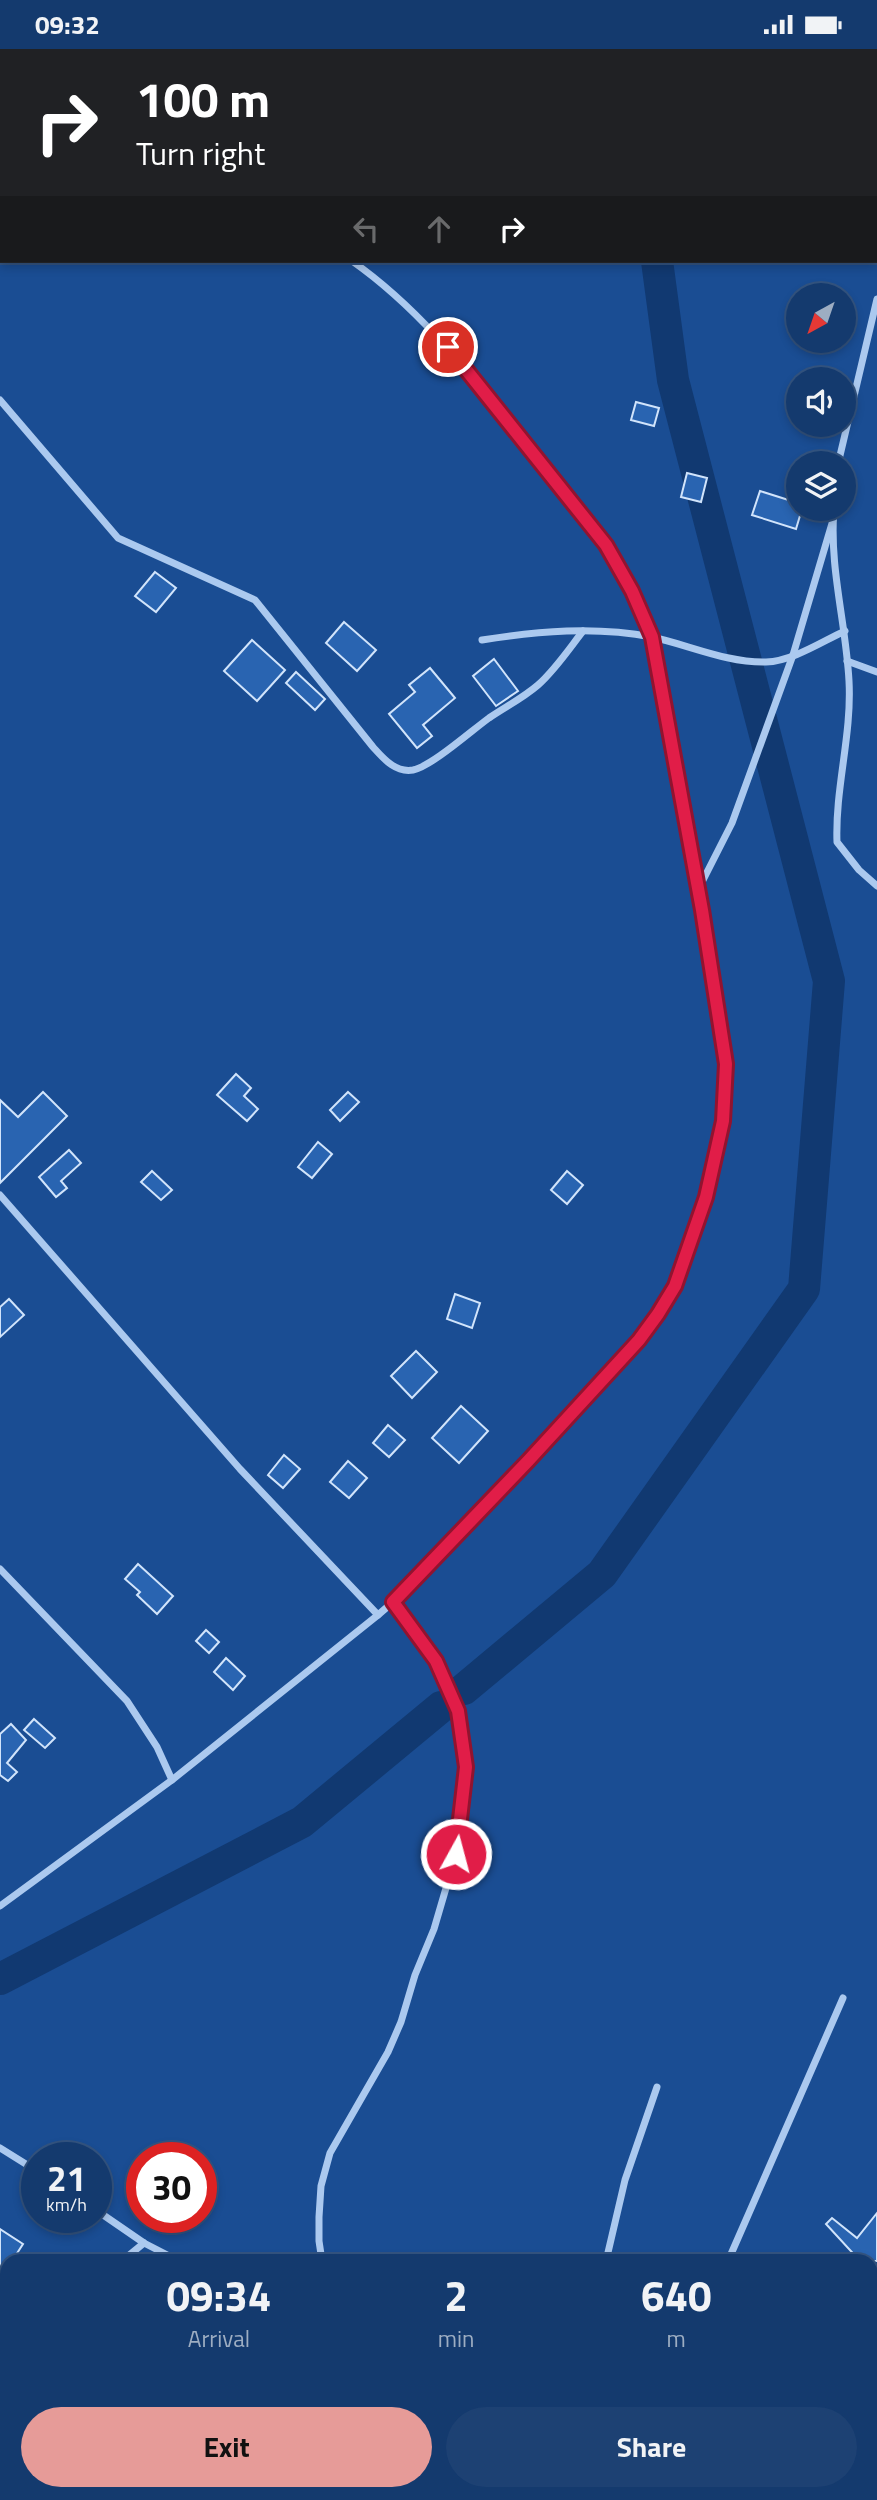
<!DOCTYPE html>
<html lang="en">
<head>
<meta charset="utf-8">
<style>
  :root { --surface:#143a6e; --page:#1d4173; --text:#f1f3f6; --muted:#9dadc2; --line:#335481; --accent:#e69b98 }
  body { margin:0; font-family:"Titillium Web",sans-serif; background:var(--page); color:var(--text); height:100vh; display:flex; flex-direction:column; font-size:26px; white-space:nowrap }
  * { box-sizing:border-box; margin:0 }
  p { font-size:23px; color:var(--muted) }
  .icon { flex:none; width:38px; height:38px; fill:none; stroke:currentColor; stroke-width:2; stroke-linecap:round; stroke-linejoin:round }
  .map { position:relative; flex:1; overflow:hidden }
  .panel { position:absolute; left:0px; top:2205px; width:878px; height:247px; display:flex; flex-direction:column; background:var(--surface); border-radius:21px 21px 0 0; box-shadow:0 4px 10px #0003,0 0 0 2px var(--line) }
  .panel>* { flex:none }
  .top-card { position:absolute; left:0px; top:0px; width:878px; height:214px; box-shadow:0 4px 10px #0003,0 0 0 2px var(--line); background:#202124; color:#fff; overflow:hidden }
  .needle { width:46px; rotate:220deg }
  .buttons { position:absolute; left:786px; top:234px; display:grid; gap:14px }
  .buttons a { display:grid; place-items:center; width:70px; height:70px; border-radius:50%; background:var(--surface); box-shadow:0 4px 10px #0003,0 0 0 2px var(--line); font-size:35px }
  .speed { position:absolute; left:21px; top:2093px; display:flex; gap:14px; font-size:35px; font-weight:700; text-align:center }
  .speed>* { display:grid; place-content:center; width:91px; height:91px; border-radius:50%; background:var(--surface); box-shadow:0 4px 10px #0003,0 0 0 2px var(--line); line-height:1 }
  .speed small { font-size:18px; font-weight:400 }
  .speed .limit { border:10px solid #d22; background:#fff; color:#111 }
  .pin { position:absolute; display:grid; place-items:center; width:60px; height:60px; color:#fff; margin:-30px; border:4px solid #fff; border-radius:50%; box-shadow:0 2px 7px #0007 }
  .me { position:absolute; width:77px; margin:-38px; rotate:7deg; stroke-linejoin:round; filter:drop-shadow(0 0 5px #0008) }
  .turn { display:flex; align-items:center; gap:24px; height:147px; padding:0 21px; font-size:32px }
  .turn .icon { width:91px; height:91px; stroke-width:2.5 }
  .turn b { display:block; font-size:49px; line-height:60px }
  .lanes { display:flex; align-items:center; height:66px; padding:0 21px; background:#0003; justify-content:center; gap:35px; direction:ltr }
  .lanes .off { opacity:.35 }
  .eta { display:flex; justify-content:space-evenly; align-items:center; height:119px; text-align:center }
  .eta b { font-size:42px; font-weight:700; line-height:49px }
  .cta { display:flex; gap:14px; margin-top:auto; padding:14px 21px }
  .cta a { flex:1; height:80px; border-radius:42px; background:var(--accent); color:#111; font-size:28px; font-weight:700; line-height:80px; text-align:center }
  .cta a+a { background:var(--page); color:var(--text) }
  .status { display:flex; justify-content:space-between; align-items:center; height:49px; padding:0 35px; background:var(--surface); direction:ltr }
  .status svg { height:19px; fill:currentColor }
  .map>svg:first-child { display:block }
  .lines { fill:none; stroke-linecap:round; stroke-linejoin:round }
  .river { stroke:#113971; stroke-width:32 }
  .building { fill:#2964b1; stroke:#d1e4fb; stroke-width:2 }
  .minor { stroke:#abc9ef; stroke-width:7 }
  .route-casing { stroke:#92132f; stroke-width:18 }
  .route { stroke:#e11d48; stroke-width:12 }
</style>
</head>
<body>
<div class="status"><b>09:32</b><svg viewBox="0 0 49 12"><path d="M0 12V9h3v3zM5 12V6h3v6zM10 12V3h3v9zM15 12V0h3v12zM26 1h20v11H26zM47 4h2v5h-2z"/></svg></div>
<div class="map">
<svg width="877" height="2451" viewBox="0 0 877 2451">
  <rect width="100%" height="100%" fill="#1a4d93"/>
  <g class="lines">
    <!-- river -->
    <g class="river">
      <path d="M 627,0 L 628,2"/>
      <path d="M 464,1640 L 602,1525 L 804,1240 L 829,932 L 673,331 L 657,212"/>
      <path d="M 0,1930 L 302,1773 L 441,1658"/>
    </g>
  </g>
  <!-- building -->
  <g class="building">
    <path d="M 636,353 L 659,359 L 654,377 L 631,371 Z"/>
    <path d="M 687,424 L 707,429 L 701,453 L 681,448 Z"/>
    <path d="M 760,442 L 798,454 L 798,460 L 802,460 L 796,480 L 752,466 Z"/>
    <path d="M 155,523 L 176,539 L 156,563 L 135,547 Z"/>
    <path d="M 344,573 L 376,601 L 357,622 L 326,594 Z"/>
    <path d="M 252,591 L 285,621 L 257,652 L 224,622 Z"/>
    <path d="M 494,610 L 518,642 L 496,657 L 473,627 Z"/>
    <path d="M 430,619 L 455,649 L 423,676 L 432,687 L 417,699 L 389,665 L 415,643 L 409,636 Z"/>
    <path d="M 296,623 L 325,650 L 315,661 L 286,634 Z"/>
    <path d="M 236,1025 L 251,1039 L 244,1047 L 258,1060 L 247,1072 L 217,1046 Z"/>
    <path d="M 43,1043 L 67,1067 L 0,1134 L 0,1051 L 18,1068 Z"/>
    <path d="M 348,1043 L 359,1053 L 340,1072 L 330,1061 Z"/>
    <path d="M 318,1093 L 332,1105 L 312,1129 L 298,1118 Z"/>
    <path d="M 69,1101 L 81,1114 L 61,1132 L 67,1139 L 56,1148 L 39,1128 Z"/>
    <path d="M 152,1122 L 172,1141 L 161,1151 L 141,1133 Z"/>
    <path d="M 567,1122 L 583,1136 L 567,1155 L 551,1141 Z"/>
    <path d="M 455,1245 L 480,1254 L 472,1279 L 447,1270 Z"/>
    <path d="M 9,1250 L 24,1266 L 0,1288 L 0,1258 Z"/>
    <path d="M 416,1302 L 437,1323 L 412,1349 L 391,1327 Z"/>
    <path d="M 461,1357 L 488,1382 L 459,1414 L 432,1389 Z"/>
    <path d="M 388,1376 L 405,1391 L 389,1408 L 373,1394 Z"/>
    <path d="M 284,1406 L 300,1420 L 283,1439 L 268,1426 Z"/>
    <path d="M 348,1412 L 367,1429 L 349,1449 L 330,1433 Z"/>
    <path d="M 138,1515 L 173,1547 L 157,1565 L 137,1546 L 140,1543 L 125,1530 Z"/>
    <path d="M 206,1581 L 219,1593 L 209,1604 L 196,1592 Z"/>
    <path d="M 226,1609 L 245,1627 L 233,1641 L 214,1623 Z"/>
    <path d="M 34,1670 L 55,1689 L 45,1699 L 24,1681 Z"/>
    <path d="M 11,1675 L 26,1691 L 7,1714 L 17,1723 L 8,1732 L 0,1726 L 0,1685 Z"/>
    <path d="M 877,2164 L 877,2212 L 860,2212 L 826,2175 L 832,2169 L 857,2189 Z"/>
    <path d="M 0,2180 L 23,2195 L 12,2212 L 7,2212 L 7,2220 L 0,2231 Z"/>
  </g>
  <g class="lines">
    <!-- minor -->
    <g class="minor">
      <path d="M 0,106 L 2,106"/>
      <path d="M 0,351 L 118,489 L 255,551 L 373,698 C 383,709 395,724 413,721 C 432,717 471,682 489,669 C 505,658 523,649 538,636 C 555,621 569,600 583,582"/>
      <path d="M 838,415 L 877,250"/>
      <path d="M 834,460 C 829,518 846,574 849,632 C 852,686 835,739 837,793 L 859,821 L 877,837"/>
      <path d="M 482,591 C 538,582 595,577 652,588 C 689,596 727,614 766,613 C 793,612 821,593 845,582"/>
      <path d="M 847,612 L 877,623"/>
      <path d="M 698,841 L 732,774 L 793,606 L 833,471"/>
      <path d="M 0,1146 L 240,1420 L 378,1566"/>
      <path d="M 0,1520 L 127,1652 L 157,1698 L 172,1731"/>
      <path d="M 0,1857 L 172,1731 L 378,1566 L 393,1553 L 528,1412 L 639,1291 L 675,1237 L 706,1148 L 723,1072 L 726,1015 L 719,963 L 652,588 C 638,557 625,527 607,498 C 581,456 542,414 511,376 C 463,316 416,257 352,212"/>
      <path d="M 0,2099 L 37,2122"/>
      <path d="M 96,2161 L 144,2194 L 179,2212"/>
      <path d="M 122,2212 L 144,2194"/>
      <path d="M 322,2212 L 319,2192 L 319,2168 L 321,2137 L 330,2104 L 388,2003 L 401,1973 L 415,1926 L 434,1880 L 456,1805 L 466,1718 L 458,1662 L 436,1612 L 393,1553"/>
      <path d="M 606,2212 L 625,2131 L 657,2038"/>
      <path d="M 728,2212 L 843,1949"/>
      <path d="M 0,2345 L 7,2343"/>
      <path d="M 872,2396 L 877,2398"/>
      <path d="M 872,2435 L 877,2437"/>
      <path d="M 67,2451 L 69,2445"/>
      <path d="M 354,2451 L 355,2445"/>
      <path d="M 669,2451 L 669,2445"/>
    </g>
  </g>
  <g class="lines">
    <defs>
      <path id="route" d="M 448,298 L 606,496 L 632,542 L 652,588 L 702,861 L 726,1015 L 723,1072 L 706,1148 L 675,1237 L 658,1265 L 639,1291 L 528,1412 L 393,1553 L 436,1612 L 458,1662 L 466,1718 L 456,1805"/>
    </defs>
    <!-- route casing -->
    <use href="#route" class="route-casing"/>
    <!-- route -->
    <use href="#route" class="route"/>
  </g>
</svg>
<div class="buttons">
<a><svg class="needle" viewBox="-14 -14 28 28"><path d="M0-13l5 13h-10z" fill="#e53935"/><path d="M0 13l5-13h-10z" fill="#9dadc2"/></svg></a>
<a><svg class="icon" aria-label="sound" viewBox="0 0 24 24"><path d="M4 9h4l5-4v14l-5-4H4zM17 9q2 3 0 6"/></svg></a>
<a><svg class="icon" aria-label="layers" viewBox="0 0 24 24"><path d="M12 4l9 5-9 5-9-5zM3 14l9 5 9-5"/></svg></a>
</div>
<div class="speed"><div>21<small>km/h</small></div><div class="limit">30</div></div>
<div class="pin" style="left:448px;top:298px;background:#d93025"><svg class="icon" aria-label="arrive" viewBox="0 0 24 24"><path d="M6 21V4h12l-3 4 3 4H6"/></svg></div>
<svg class="me" style="left:456px;top:1805px" viewBox="-20 -20 40 40"><circle r="17" fill="#e11d48" stroke="#fff" stroke-width="3"/><path d="M0-11L8 9 0 5-8 9z" fill="#fff"/></svg>
<div class="top-card">
<div class="turn"><svg class="icon" aria-label="right" viewBox="0 0 24 24"><path d="M7 20v-9h11M14 6l5 5-5 5"/></svg><div><b>100 m</b>Turn right</div></div>
<div class="lanes"><svg class="icon off" aria-label="left" viewBox="0 0 24 24"><path d="M17 20v-9H6M10 6l-5 5 5 5"/></svg><svg class="icon off" aria-label="ahead" viewBox="0 0 24 24"><path d="M12 20V5M6 11l6-6 6 6"/></svg><svg class="icon" aria-label="right" viewBox="0 0 24 24"><path d="M7 20v-9h11M14 6l5 5-5 5"/></svg></div>
</div>
<section class="panel">
<div class="eta">
<div><b>09:34</b><p>Arrival</p></div>
<div><b>2</b><p>min</p></div>
<div><b>640</b><p>m</p></div>
</div>
<div class="cta"><a>Exit</a><a>Share</a></div>
</section>
</div>
</body>
</html>
